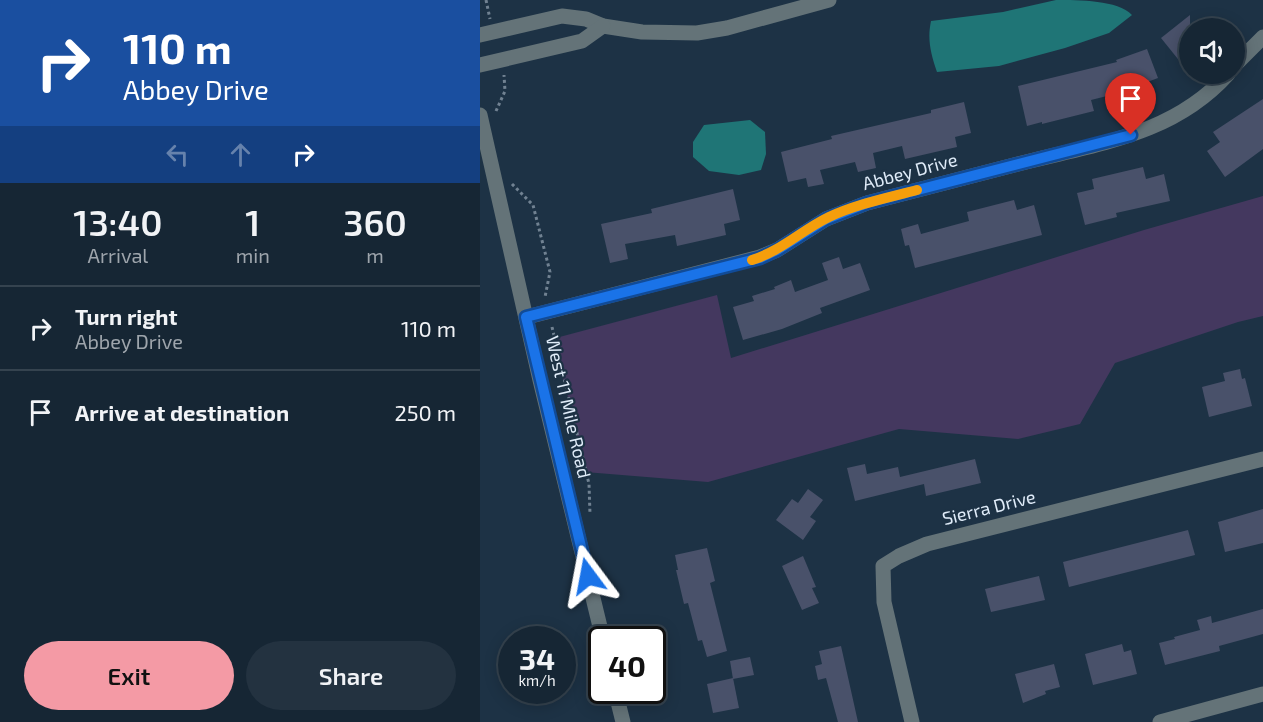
<!DOCTYPE html>
<html lang="en">
<head>
<meta charset="utf-8">
<style>
  :root { --surface:#162634; --page:#233240; --text:#f1f3f6; --muted:#9ea5ac; --line:#35434f; --accent:#f49aa5 }
  body { margin:0; font-family:"Exo 2",sans-serif; background:var(--page); color:var(--text); height:100vh; display:flex; flex-direction:column; font-size:22px; white-space:nowrap }
  * { box-sizing:border-box; margin:0 }
  p { font-size:20px; color:var(--muted) }
  .icon { flex:none; width:33px; height:33px; fill:none; stroke:currentColor; stroke-width:2; stroke-linecap:round; stroke-linejoin:round }
  .map { position:relative; flex:1; overflow:hidden }
  .panel { display:flex; flex-direction:column; background:var(--surface); width:480px }
  .panel>* { flex:none }
  .hud { background:#1a4fa0; color:#fff; overflow:hidden }
  .fabs { position:absolute; left:699px; top:18px; display:grid; gap:12px }
  .fabs a { display:grid; place-items:center; width:66px; height:66px; border-radius:50%; background:var(--surface); box-shadow:0 3px 15px #0003,0 0 0 2px var(--line); font-size:30px }
  .speed { position:absolute; left:18px; top:626px; display:flex; gap:12px; font-size:30px; font-weight:700; text-align:center }
  .speed>* { display:grid; place-content:center; width:78px; height:78px; border-radius:50%; background:var(--surface); box-shadow:0 3px 15px #0003,0 0 0 2px var(--line); line-height:1 }
  .speed small { font-size:15px; font-weight:400 }
  .speed .limit { border:3px solid #111; border-radius:9px; background:#fff; color:#111 }
  .pin { position:absolute; display:grid; place-items:center; width:51px; height:51px; color:#fff; margin:-62px -26px; border-radius:50% 50% 50% 0; rotate:-45deg; box-shadow:0 0 6px #0007 }
  .pin .icon { rotate:45deg }
  .me { position:absolute; width:66px; margin:-33px; rotate:347deg; stroke-linejoin:round; filter:drop-shadow(0 0 4px #0008) }
  .turn { display:flex; align-items:center; gap:21px; height:126px; padding:0 24px; font-size:27px }
  .turn .icon { width:78px; height:78px; stroke-width:2.5 }
  .turn b { display:block; font-size:42px; line-height:51px }
  .lanes { display:flex; align-items:center; height:57px; padding:0 24px; background:#0003; justify-content:center; gap:30px; direction:ltr }
  .lanes .off { opacity:.35 }
  .eta { display:flex; justify-content:space-evenly; align-items:center; height:102px; text-align:center }
  .eta b { font-size:36px; font-weight:600; line-height:42px }
  .cta { display:flex; gap:12px; margin-top:auto; padding:12px 24px }
  .cta a { flex:1; height:69px; border-radius:36px; background:var(--accent); color:#111; font-size:24px; font-weight:600; line-height:69px; text-align:center }
  .cta a+a { background:var(--page); color:var(--text) }
  ul { padding:0; list-style:none }
  li { display:flex; align-items:center; gap:18px; height:84px; padding:0 24px; border-top:2px solid var(--line) }
  li div { flex:1 }
  li b { display:block; font-size:22px }
  li em { font-style:normal }
  main { display:flex; flex:1; min-height:0 }
  .map>svg:first-child { display:block }
  .green { fill:#44385f }
  .water { fill:#1f7576 }
  .building { fill:#49516a }
  .lines { fill:none; stroke-linecap:round; stroke-linejoin:round }
  .path { stroke:#718292; stroke-width:3; stroke-dasharray:3 3; stroke-linecap:butt }
  .minor { stroke:#647378; stroke-width:15 }
  .route-casing { stroke:#114b97; stroke-width:15 }
  .route { stroke:#1a73e8; stroke-width:10 }
  .slow { stroke:#f59e0b; stroke-width:10 }
  .labels { text-anchor:middle; stroke-width:4.5; stroke-linejoin:round; paint-order:stroke }
  .street-label { font-size:18px; fill:#e0ecf9; stroke:#1d3245 }
</style>
</head>
<body>
<main>
<section class="panel">
<div class="hud">
<div class="turn"><svg class="icon" aria-label="right" viewBox="0 0 24 24"><path d="M7 20v-9h11M14 6l5 5-5 5"/></svg><div><b>110 m</b>Abbey Drive</div></div>
<div class="lanes"><svg class="icon off" aria-label="left" viewBox="0 0 24 24"><path d="M17 20v-9H6M10 6l-5 5 5 5"/></svg><svg class="icon off" aria-label="ahead" viewBox="0 0 24 24"><path d="M12 20V5M6 11l6-6 6 6"/></svg><svg class="icon" aria-label="right" viewBox="0 0 24 24"><path d="M7 20v-9h11M14 6l5 5-5 5"/></svg></div>
</div>
<div class="eta">
<div><b>13:40</b><p>Arrival</p></div>
<div><b>1</b><p>min</p></div>
<div><b>360</b><p>m</p></div>
</div>
<ul>
<li><svg class="icon" aria-label="right" viewBox="0 0 24 24"><path d="M7 20v-9h11M14 6l5 5-5 5"/></svg><div><b>Turn right</b><p>Abbey Drive</p></div><em>110 m</em></li>
<li><svg class="icon" aria-label="arrive" viewBox="0 0 24 24"><path d="M6 21V4h12l-3 4 3 4H6"/></svg><div><b>Arrive at destination</b></div><em>250 m</em></li>
</ul>
<div class="cta"><a>Exit</a><a>Share</a></div>
</section>
<div class="map">
<svg width="783" height="722" viewBox="0 0 783 722">
  <rect width="100%" height="100%" fill="#1d3245"/>
  <!-- green -->
  <path class="green" d="M 783,196 L 783,316 L 758,322 L 635,363 L 600,424 L 538,439 L 419,429 L 228,482 L 105,472 L 89,401 L 72,339 L 237,295 L 251,358 L 664,230 Z"/>
  <!-- water -->
  <g class="water">
    <path d="M 576,0 C 599,0 638,0 652,15 L 629,33 L 585,48 L 519,66 L 457,72 C 451,54 447,40 451,21 L 523,12 Z"/>
    <path d="M 270,120 L 285,132 L 286,154 L 281,170 L 259,175 L 229,171 L 213,157 L 213,142 L 224,125 Z"/>
  </g>
  <!-- building -->
  <g class="building">
    <path d="M 710,15 L 710,74 L 681,38 Z"/>
    <path d="M 667,49 L 678,78 L 662,84 L 666,95 L 650,100 L 647,91 L 611,100 L 614,111 L 562,124 L 562,122 L 547,126 L 538,86 L 637,62 L 636,60 Z"/>
    <path d="M 783,99 L 783,149 L 745,177 L 727,151 L 740,142 L 733,132 Z"/>
    <path d="M 484,102 L 491,133 L 475,137 L 477,147 L 425,159 L 422,146 L 393,153 L 396,168 L 378,172 L 375,162 L 340,170 L 344,184 L 328,187 L 326,178 L 308,182 L 301,152 L 352,139 L 351,136 L 451,113 L 451,110 Z"/>
    <path d="M 663,167 L 666,179 L 684,174 L 690,201 L 636,213 L 637,217 L 605,225 L 597,193 L 614,189 L 612,179 Z"/>
    <path d="M 253,189 L 260,220 L 244,224 L 246,235 L 197,246 L 195,235 L 145,244 L 148,259 L 130,263 L 121,224 L 172,213 L 171,209 Z"/>
    <path d="M 534,200 L 537,210 L 554,205 L 562,235 L 435,268 L 429,245 L 425,246 L 421,229 L 438,224 L 441,234 L 489,221 L 487,212 Z"/>
    <path d="M 359,257 L 363,269 L 380,263 L 390,290 L 340,308 L 342,313 L 302,329 L 263,340 L 253,307 L 274,301 L 272,296 L 295,289 L 294,287 L 311,280 L 315,292 L 348,280 L 342,263 Z"/>
    <path d="M 760,369 L 762,379 L 765,378 L 772,406 L 729,417 L 722,387 L 745,381 L 743,373 Z"/>
    <path d="M 495,459 L 501,483 L 446,496 L 444,484 L 375,501 L 367,468 L 385,464 L 387,474 L 418,467 L 420,477 Z"/>
    <path d="M 328,489 L 343,500 L 330,517 L 336,521 L 323,540 L 296,520 L 312,499 L 318,503 Z"/>
    <path d="M 783,509 L 783,543 L 745,552 L 738,522 Z"/>
    <path d="M 708,530 L 715,555 L 589,587 L 583,562 Z"/>
    <path d="M 227,548 L 235,581 L 230,583 L 247,651 L 227,657 L 222,640 L 218,641 L 208,603 L 204,604 L 196,570 L 198,570 L 195,555 Z"/>
    <path d="M 323,556 L 336,587 L 332,588 L 339,603 L 322,610 L 302,566 Z"/>
    <path d="M 559,576 L 565,600 L 511,612 L 505,589 Z"/>
    <path d="M 783,609 L 783,634 L 739,646 L 740,651 L 685,665 L 679,643 L 695,639 L 694,637 L 720,630 L 717,620 L 731,616 L 732,623 Z"/>
    <path d="M 642,644 L 644,652 L 651,650 L 657,674 L 613,685 L 605,654 Z"/>
    <path d="M 361,646 L 378,722 L 358,722 L 346,678 L 338,680 L 335,666 L 342,664 L 339,651 Z"/>
    <path d="M 270,657 L 274,675 L 253,679 L 250,661 Z"/>
    <path d="M 574,664 L 580,687 L 565,691 L 566,694 L 543,703 L 535,674 Z"/>
    <path d="M 253,678 L 259,708 L 233,713 L 227,684 Z"/>
  </g>
  <g class="lines">
    <!-- path -->
    <g class="path">
      <path d="M 6,0 L 10,19"/>
      <path d="M 16,111 L 25,91 L 24,75"/>
      <path d="M 32,184 L 53,205 L 70,272 L 65,297"/>
      <path d="M 72,327 L 109,484 L 110,514"/>
    </g>
    <!-- minor -->
    <g class="minor">
      <path d="M 0,35 L 82,16 L 106,19 L 123,26 L 162,32 L 217,33 L 247,28 L 349,0"/>
      <path d="M 0,65 L 102,41 L 123,26"/>
      <path d="M 754,66 L 783,37"/>
      <path d="M 0,115 L 60,380 L 123,639"/>
      <path d="M 47,317 L 280,257 L 297,250 L 346,219 L 387,203 C 440,189 493,176 546,162 C 621,143 694,134 748,74"/>
      <path d="M 135,690 L 143,722"/>
      <path d="M 432,722 L 404,602 L 403,566 L 419,556 L 447,544 L 783,459"/>
      <path d="M 680,722 L 783,694"/>
    </g>
  </g>
  <g class="lines">
    <defs>
      <path id="route" d="M 108,576 L 46,317 L 280,258 L 297,250 L 346,219 L 387,203 L 651,135"/>
    </defs>
    <!-- route casing -->
    <use href="#route" class="route-casing"/>
    <!-- route -->
    <use href="#route" class="route"/>
    <!-- slow -->
    <path class="slow" d="M 272,260 C 301,251 322,230 349,217 C 377,204 407,198 437,190"/>
  </g>
  <g class="labels">
    <!-- street labels -->
    <g class="street-label">
      <text transform="translate(430 172) rotate(-15)" y="6">Abbey Drive</text>
      <text transform="translate(88 407) rotate(77)" y="6">West 11 Mile Road</text>
      <text transform="translate(509 508) rotate(-14)" y="6">Sierra Drive</text>
    </g>
  </g>
</svg>
<div class="fabs">
<a><svg class="icon" aria-label="sound" viewBox="0 0 24 24"><path d="M4 9h4l5-4v14l-5-4H4zM17 9q2 3 0 6"/></svg></a>
</div>
<div class="speed"><div>34<small>km/h</small></div><div class="limit">40</div></div>
<div class="pin" style="left:651px;top:135px;background:#d93025"><svg class="icon" aria-label="arrive" viewBox="0 0 24 24"><path d="M6 21V4h12l-3 4 3 4H6"/></svg></div>
<svg class="me" style="left:108px;top:576px" viewBox="-20 -20 40 40"><path d="M0-17L14 15 0 8-14 15z" fill="#1a73e8" stroke="#fff" stroke-width="4"/></svg>
</div>
</main>
</body>
</html>
